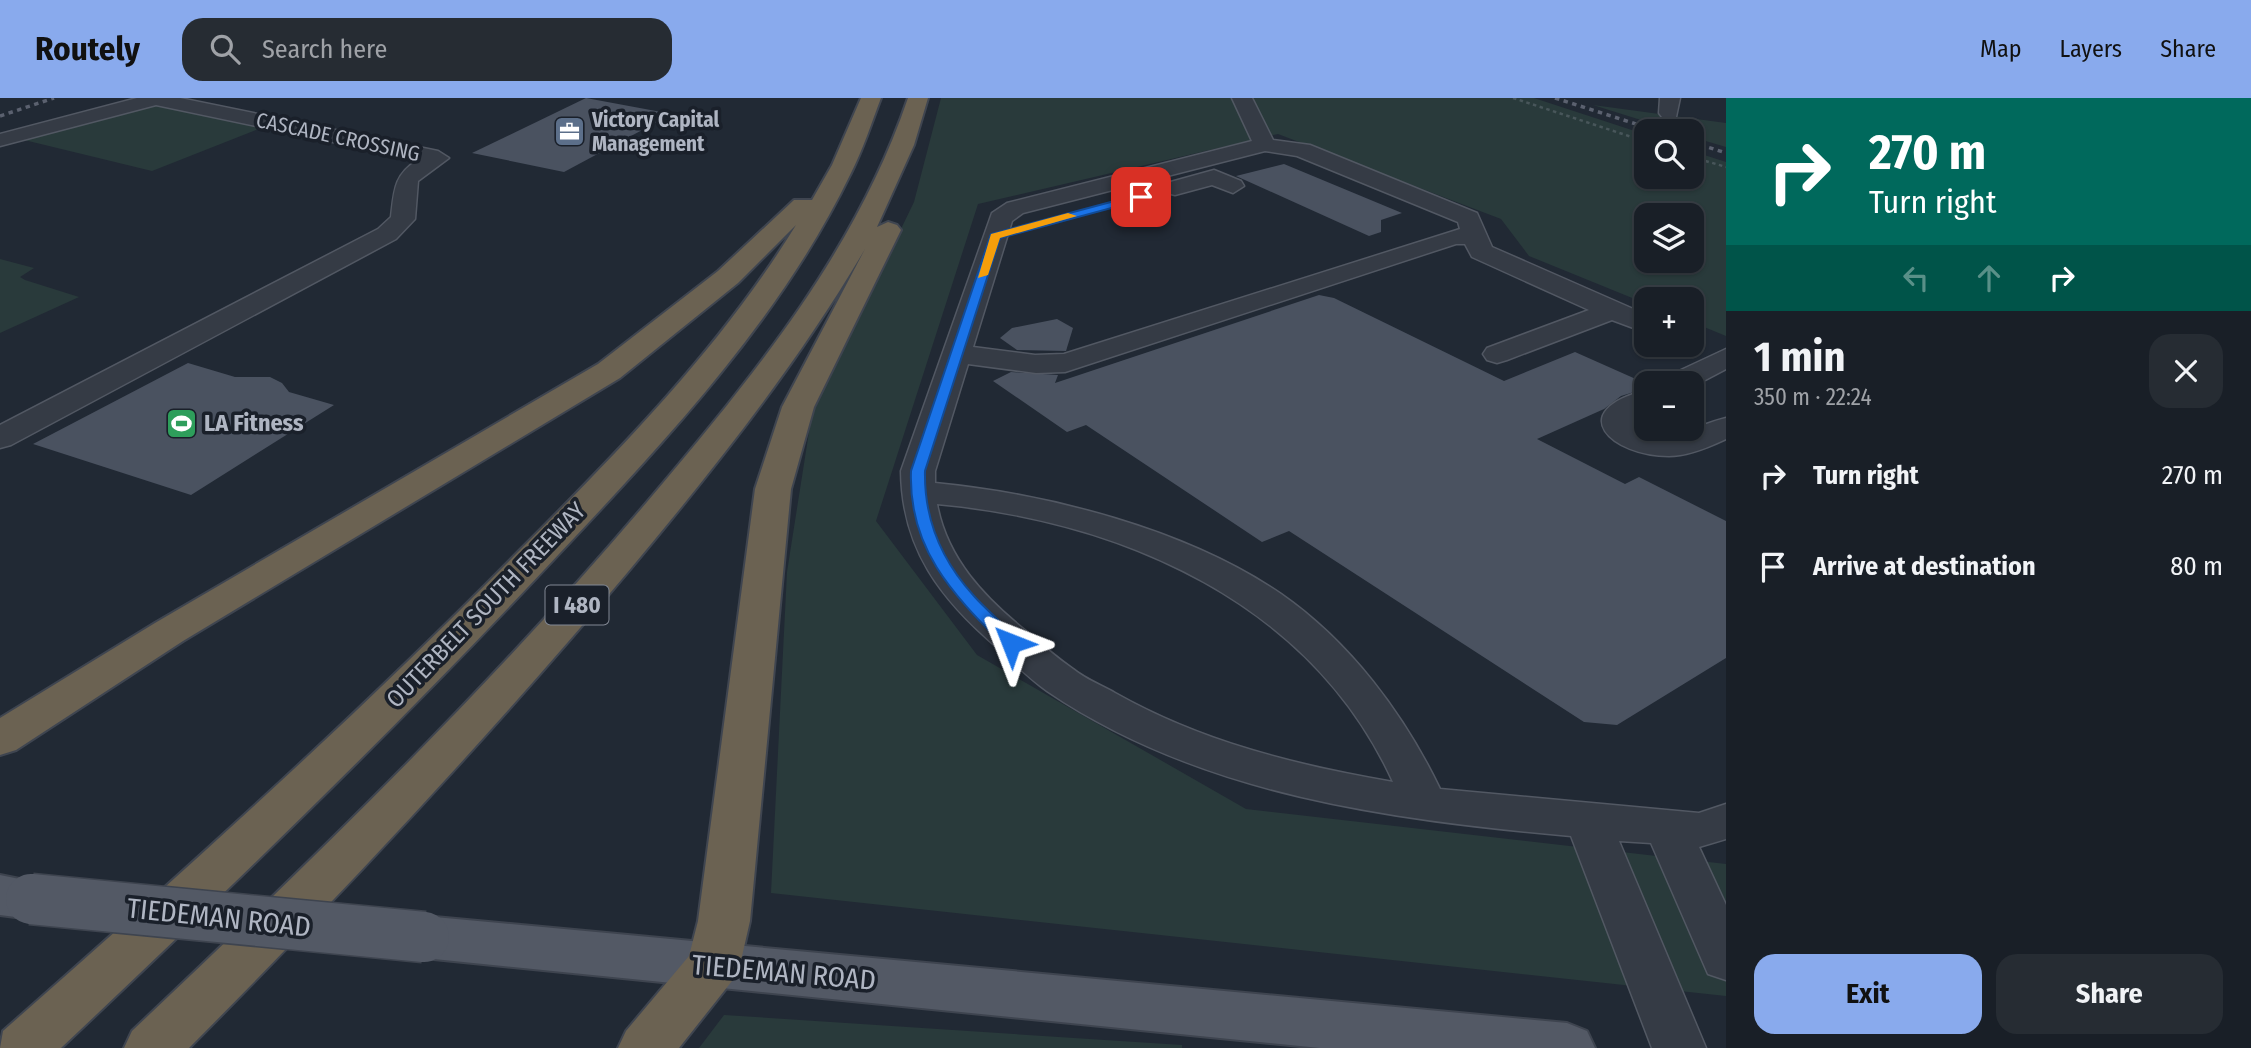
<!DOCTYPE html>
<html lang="en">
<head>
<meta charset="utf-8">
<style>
  :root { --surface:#191f27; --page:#262c33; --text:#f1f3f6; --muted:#9fa2a7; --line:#373d44; --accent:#89aaed }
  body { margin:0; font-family:"Fira Sans Condensed",sans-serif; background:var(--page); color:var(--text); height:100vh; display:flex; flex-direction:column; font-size:26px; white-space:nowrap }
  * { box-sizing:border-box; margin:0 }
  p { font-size:23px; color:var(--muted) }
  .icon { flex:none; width:38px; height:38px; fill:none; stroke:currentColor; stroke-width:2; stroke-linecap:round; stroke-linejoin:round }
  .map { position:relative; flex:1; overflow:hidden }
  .panel { display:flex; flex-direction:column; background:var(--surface); width:525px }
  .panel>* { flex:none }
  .guide { background:#00695c; color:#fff; overflow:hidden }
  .buttons { position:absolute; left:1634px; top:21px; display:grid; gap:14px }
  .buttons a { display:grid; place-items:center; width:70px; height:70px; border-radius:14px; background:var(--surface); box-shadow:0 2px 5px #0004,0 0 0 2px var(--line); font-size:35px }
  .pin { position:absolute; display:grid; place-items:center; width:60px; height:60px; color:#fff; margin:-30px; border-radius:14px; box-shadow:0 4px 10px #0006 }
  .me { position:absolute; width:77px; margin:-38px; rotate:315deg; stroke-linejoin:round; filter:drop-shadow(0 0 5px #0008) }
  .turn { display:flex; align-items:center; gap:24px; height:147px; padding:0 28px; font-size:32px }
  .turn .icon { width:91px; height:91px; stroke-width:2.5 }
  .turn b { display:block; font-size:49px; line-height:60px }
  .lanes { display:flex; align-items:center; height:66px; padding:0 28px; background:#0003; justify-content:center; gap:35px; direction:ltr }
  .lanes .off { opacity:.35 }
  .round { display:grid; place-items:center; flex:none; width:74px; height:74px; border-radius:21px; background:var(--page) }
  .headline { display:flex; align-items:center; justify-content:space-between; height:119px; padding:0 28px }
  h1 { font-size:42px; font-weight:700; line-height:52px }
  .primary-button { display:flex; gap:14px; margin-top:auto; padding:14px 28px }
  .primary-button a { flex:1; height:80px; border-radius:21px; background:var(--accent); color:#111; font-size:28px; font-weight:700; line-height:80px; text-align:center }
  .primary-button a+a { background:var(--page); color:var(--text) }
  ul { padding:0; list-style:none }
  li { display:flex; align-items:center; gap:21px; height:91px; padding:0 28px }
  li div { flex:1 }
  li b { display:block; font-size:26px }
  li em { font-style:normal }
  header { display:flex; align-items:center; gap:42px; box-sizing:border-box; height:98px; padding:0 35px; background:var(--accent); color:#111 }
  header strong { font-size:33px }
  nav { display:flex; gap:38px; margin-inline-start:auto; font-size:24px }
  .search { width:490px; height:63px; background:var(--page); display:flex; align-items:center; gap:18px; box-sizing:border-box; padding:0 24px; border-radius:21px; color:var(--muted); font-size:26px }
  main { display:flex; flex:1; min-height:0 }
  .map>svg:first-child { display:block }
  .green { fill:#293a3b; fill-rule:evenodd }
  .building { fill:#4a5260 }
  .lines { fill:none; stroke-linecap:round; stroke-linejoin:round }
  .minor-casing { stroke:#525863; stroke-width:3 }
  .major-casing { stroke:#3e444f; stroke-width:4 }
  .highway-casing { stroke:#3f4550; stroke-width:4 }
  .path { stroke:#48565a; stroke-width:2.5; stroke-dasharray:3.5 3.5; stroke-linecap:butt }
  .minor { fill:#353b45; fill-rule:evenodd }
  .major { fill:#535965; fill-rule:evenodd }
  .highway { fill:#6b6252; fill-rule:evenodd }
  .rail { stroke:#5b616f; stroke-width:3.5; stroke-dasharray:4.5 4.5; stroke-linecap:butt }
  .major-bridge-casing { stroke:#3e444f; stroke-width:53; stroke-linecap:butt }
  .major-bridge { stroke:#535965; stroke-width:50 }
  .route { fill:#1a73e8; stroke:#114b97; stroke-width:2 }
  .slow { fill:#f59e0b }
  .labels { text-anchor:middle; stroke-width:7; stroke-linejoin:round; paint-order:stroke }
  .far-poi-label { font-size:21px; font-weight:bold; fill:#afb5c2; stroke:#1a202a; text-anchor:start }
  .far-street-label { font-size:21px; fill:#afb5c2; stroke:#1a202a }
  .shield { fill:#1a202a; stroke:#828894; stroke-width:2 }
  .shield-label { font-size:23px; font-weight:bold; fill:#afb5c2 }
  .poi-label { font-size:24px; font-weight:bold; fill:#afb5c2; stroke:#1a202a; text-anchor:start }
  .street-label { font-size:24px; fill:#afb5c2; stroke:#1a202a }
  .near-street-label { font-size:28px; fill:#afb5c2; stroke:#1a202a }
</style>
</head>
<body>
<header>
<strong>Routely</strong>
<div class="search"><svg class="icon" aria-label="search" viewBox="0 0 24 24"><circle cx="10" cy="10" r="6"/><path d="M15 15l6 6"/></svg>Search here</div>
<nav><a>Map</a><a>Layers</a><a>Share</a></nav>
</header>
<main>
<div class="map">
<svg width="1726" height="950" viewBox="0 0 1726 950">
  <rect width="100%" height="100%" fill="#212934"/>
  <!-- green -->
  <g class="green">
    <path d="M 941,0 L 1534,0 L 1647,37 L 1647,79 L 1692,79 L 1692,53 L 1726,64 L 1726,238 L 1692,224 L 1692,201 L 1647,201 L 1647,206 L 1529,158 L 1501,121 L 1278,36 L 978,106 L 876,423 L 977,557 L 1246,711 L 1726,766 L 1726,898 L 771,795 L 787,474 L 812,315 L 914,104 ZM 1647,117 L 1692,117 L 1692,163 L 1647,163 Z"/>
    <path d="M 154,6 L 266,28 L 152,73 L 16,40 Z"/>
    <path d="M 1593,7 L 1726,25 L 1726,49 L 1692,39 L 1692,33 L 1676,33 Z"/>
    <path d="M 0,161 L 34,170 L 20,179 L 25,182 L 79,199 L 0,235 Z"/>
    <path d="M 724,917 L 1182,947 L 1182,950 L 699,950 Z"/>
  </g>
  <!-- building -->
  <g class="building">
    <path d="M 586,0 L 672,16 L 564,74 L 472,55 Z"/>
    <path d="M 1284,66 L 1402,115 L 1381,122 L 1381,134 L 1369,138 L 1236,78 Z"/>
    <path d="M 1319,197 L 1334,200 L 1504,283 L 1575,254 L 1647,286 L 1647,290 L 1621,298 L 1604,311 L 1537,341 L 1625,386 L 1639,379 L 1726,423 L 1726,560 L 1617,627 L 1584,624 L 1289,433 L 1262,444 L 1086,327 L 1067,334 L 993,283 L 1011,274 L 1058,277 L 1055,285 Z"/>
    <path d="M 1057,221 L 1073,230 L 1066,253 L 1017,252 L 1000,240 L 1012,230 Z"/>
    <path d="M 188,265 L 235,279 L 270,279 L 282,285 L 289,294 L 334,307 L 191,397 L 33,346 Z"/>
  </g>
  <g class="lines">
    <defs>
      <g id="minor">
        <path d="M 137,0 L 180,0 L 438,53 L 449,60 L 418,83 L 415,121 L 396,141 L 11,347 L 0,350 L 0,327 L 378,131 L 391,119 C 394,93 394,76 418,62 L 156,7 L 0,48 L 0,36 Z"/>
        <path d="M 1232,0 L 1252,0 L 1273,42 L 1310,47 L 1477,115 L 1492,149 L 1647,217 L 1647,235 L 1612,222 L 1507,262 L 1497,265 L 1487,262 L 1483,256 L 1487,250 L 1589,212 L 1472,159 L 1465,146 L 1456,146 L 1065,274 L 1036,275 L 968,266 L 935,373 L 935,385 C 1048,396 1186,431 1281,496 C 1350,544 1404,616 1440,691 L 1699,715 L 1726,706 L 1726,741 L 1699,749 L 1726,807 L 1726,882 L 1708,876 L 1651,745 L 1619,743 L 1706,950 L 1652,950 L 1571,738 C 1392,722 1200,697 1047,593 C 1030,581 1014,565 999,551 C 940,501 902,451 901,373 L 992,115 L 1007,105 L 1252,43 ZM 1265,53 L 1297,58 L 1458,124 L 1460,131 L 1064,256 L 1035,257 L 973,249 L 1012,123 L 1023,115 ZM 937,406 C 1123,423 1312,505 1393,684 C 1295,667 1202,644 1115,595 C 1101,587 1085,581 1073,571 C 1057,560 1042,547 1027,534 C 985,500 947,461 937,406 Z"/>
        <path d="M 1660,0 L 1680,0 L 1676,19 L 1662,19 L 1659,15 Z"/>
        <path d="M 1214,72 L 1241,83 L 1244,88 L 1233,95 L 1212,87 L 1175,97 L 1167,95 L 1163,90 L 1167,85 Z"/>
        <path d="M 1726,251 L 1726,271 L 1692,289 L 1692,285 L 1662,285 L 1666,279 Z"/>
        <path d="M 1647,292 L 1647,313 L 1633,320 L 1633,326 C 1675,349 1685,330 1726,320 L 1726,341 C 1709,349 1688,358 1669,358 C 1612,358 1563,313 1647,292 Z"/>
      </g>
      <g id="major">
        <path d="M 0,777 L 49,787 L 56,801 L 49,815 L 31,821 L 0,817 Z"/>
        <path d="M 424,818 L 1567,925 L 1587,933 L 1595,950 L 1320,950 L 424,860 L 406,854 L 398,839 L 406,824 Z"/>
      </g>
      <g id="highway">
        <path d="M 861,0 L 881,0 C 871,26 863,52 850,77 C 774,234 645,364 527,490 C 377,649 220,800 61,950 L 0,950 L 3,933 C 180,777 355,620 520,452 C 620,352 722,248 796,127 L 738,185 L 620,280 L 183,543 L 16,652 L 0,657 L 0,620 L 155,525 L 598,266 L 718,173 L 794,102 L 812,102 L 832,67 Z"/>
        <path d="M 908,0 L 928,0 L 914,47 L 877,129 L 888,124 L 897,127 L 901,132 L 814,309 L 791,391 L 750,823 L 740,867 L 732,883 L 679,950 L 618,950 L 626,933 L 689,858 L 698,823 L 755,391 L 782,309 L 865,151 C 797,267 713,372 627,475 C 488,640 341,797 189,950 L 124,950 L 132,933 C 315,760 496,584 658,391 C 759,271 857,150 908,0 Z"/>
      </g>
    </defs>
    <!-- minor casing -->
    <use href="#minor" class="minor-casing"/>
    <!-- major casing -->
    <use href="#major" class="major-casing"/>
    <!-- highway casing -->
    <use href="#highway" class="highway-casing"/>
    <!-- path -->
    <g class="path">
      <path d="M 1513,0 L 1647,44"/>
      <path d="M 1692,59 L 1726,69"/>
    </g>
    <!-- minor -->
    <use href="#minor" class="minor"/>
    <!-- major -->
    <use href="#major" class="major"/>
    <!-- highway -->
    <use href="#highway" class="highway"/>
    <!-- rail -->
    <g class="rail">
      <path d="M 1555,0 L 1658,33"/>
      <path d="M 0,18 L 54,0"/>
      <path d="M 1692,44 L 1726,55"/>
    </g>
    <defs>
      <path id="major-bridge" d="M 31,801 L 424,839"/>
    </defs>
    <!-- major-bridge casing -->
    <use href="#major-bridge" class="major-bridge-casing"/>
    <!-- major-bridge -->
    <use href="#major-bridge" class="major-bridge"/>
  </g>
  <!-- route -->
  <path class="route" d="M 1141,96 L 1145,101 L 1000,140 L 925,373 C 924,421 942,463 974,498 C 988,514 1007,528 1020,545 L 1017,549 L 1005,549 C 954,497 908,452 911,373 L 991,136 Z"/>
  <!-- slow -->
  <path class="slow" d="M 1068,115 L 1077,118 L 1000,140 L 988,177 L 978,180 L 991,136 Z"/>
  <!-- icons -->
  <defs>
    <symbol id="office-square" viewBox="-11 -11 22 22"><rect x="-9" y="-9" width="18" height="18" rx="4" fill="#5c6f8a" stroke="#1a202a"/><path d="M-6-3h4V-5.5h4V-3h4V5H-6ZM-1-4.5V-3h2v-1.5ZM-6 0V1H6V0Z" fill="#fff"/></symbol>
    <symbol id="stadium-square" viewBox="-11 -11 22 22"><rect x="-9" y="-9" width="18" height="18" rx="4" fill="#2e9e5b" stroke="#1a202a"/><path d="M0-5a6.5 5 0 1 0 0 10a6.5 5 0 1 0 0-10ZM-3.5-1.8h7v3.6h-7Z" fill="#fff"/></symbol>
  </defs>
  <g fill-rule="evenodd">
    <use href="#office-square" x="552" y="16" width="35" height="35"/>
    <use href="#stadium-square" x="164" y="308" width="35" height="35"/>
  </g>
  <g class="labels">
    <!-- far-poi labels -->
    <g class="far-poi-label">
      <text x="592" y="29">Victory Capital<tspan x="592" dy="24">Management</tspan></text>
    </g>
    <!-- far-street labels -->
    <g class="far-street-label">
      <text transform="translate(338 39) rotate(12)" y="7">CASCADE CROSSING</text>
    </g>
    <!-- shield labels -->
    <rect class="shield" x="545.5" y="487.5" width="63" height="39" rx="5"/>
    <g class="shield-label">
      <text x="577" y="515">I 480</text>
    </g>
    <!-- poi labels -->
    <g class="poi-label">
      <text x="204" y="333">LA Fitness</text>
    </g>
    <!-- street labels -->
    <g class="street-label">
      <text transform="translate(486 507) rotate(-46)" y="8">OUTERBELT SOUTH FREEWAY</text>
    </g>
    <!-- near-street labels -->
    <g class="near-street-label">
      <text transform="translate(219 819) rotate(6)" y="10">TIEDEMAN ROAD</text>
      <text transform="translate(784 874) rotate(5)" y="10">TIEDEMAN ROAD</text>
    </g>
  </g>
</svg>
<div class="buttons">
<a><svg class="icon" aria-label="search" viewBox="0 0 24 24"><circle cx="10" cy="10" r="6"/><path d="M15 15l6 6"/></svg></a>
<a><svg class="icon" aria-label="layers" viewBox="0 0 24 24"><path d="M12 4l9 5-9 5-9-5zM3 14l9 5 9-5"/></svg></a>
<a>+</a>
<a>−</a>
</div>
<div class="pin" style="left:1141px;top:99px;background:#d93025"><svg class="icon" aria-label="arrive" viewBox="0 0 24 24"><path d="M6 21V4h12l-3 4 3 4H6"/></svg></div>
<svg class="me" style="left:1011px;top:545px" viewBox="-20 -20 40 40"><path d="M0-17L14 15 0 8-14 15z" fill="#1a73e8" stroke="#fff" stroke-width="4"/></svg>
</div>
<section class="panel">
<div class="guide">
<div class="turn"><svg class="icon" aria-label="right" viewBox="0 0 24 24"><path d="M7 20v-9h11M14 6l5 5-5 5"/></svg><div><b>270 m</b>Turn right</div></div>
<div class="lanes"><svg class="icon off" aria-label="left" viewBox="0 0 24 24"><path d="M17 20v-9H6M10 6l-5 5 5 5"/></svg><svg class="icon off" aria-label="ahead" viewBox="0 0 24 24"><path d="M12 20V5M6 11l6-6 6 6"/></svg><svg class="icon" aria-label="right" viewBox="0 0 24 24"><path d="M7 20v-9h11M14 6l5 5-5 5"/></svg></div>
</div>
<div class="headline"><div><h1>1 min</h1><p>350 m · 22:24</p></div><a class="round"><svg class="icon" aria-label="close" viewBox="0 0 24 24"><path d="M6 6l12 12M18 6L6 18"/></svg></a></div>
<ul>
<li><svg class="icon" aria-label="right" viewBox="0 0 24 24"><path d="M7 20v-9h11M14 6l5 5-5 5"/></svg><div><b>Turn right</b></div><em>270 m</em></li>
<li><svg class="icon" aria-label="arrive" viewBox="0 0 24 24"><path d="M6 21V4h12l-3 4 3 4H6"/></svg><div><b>Arrive at destination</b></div><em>80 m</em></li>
</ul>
<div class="primary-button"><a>Exit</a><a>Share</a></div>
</section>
</main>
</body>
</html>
